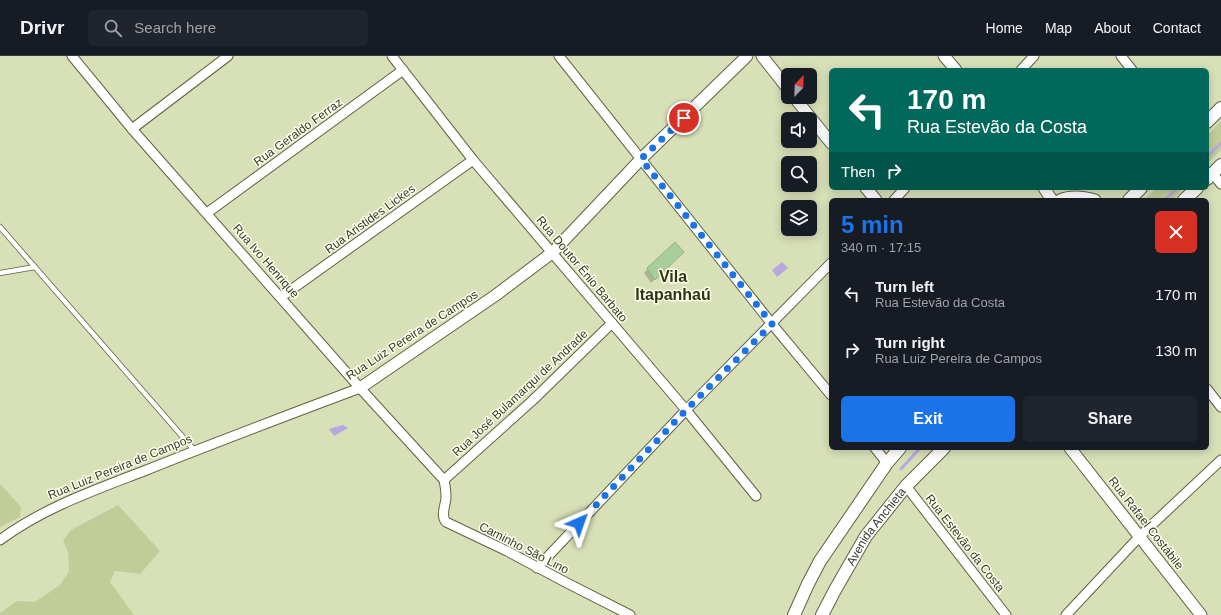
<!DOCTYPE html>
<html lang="en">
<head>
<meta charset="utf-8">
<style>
  :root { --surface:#171b24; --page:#20242c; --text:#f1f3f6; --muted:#9ea1a6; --line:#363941; --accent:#1a73e8 }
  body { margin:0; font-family:Arial,sans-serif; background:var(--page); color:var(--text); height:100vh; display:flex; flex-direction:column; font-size:15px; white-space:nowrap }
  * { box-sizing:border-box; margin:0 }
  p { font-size:13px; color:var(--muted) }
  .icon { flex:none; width:22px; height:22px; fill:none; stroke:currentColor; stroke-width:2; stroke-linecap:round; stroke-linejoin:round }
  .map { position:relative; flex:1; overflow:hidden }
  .side { position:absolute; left:829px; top:142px; width:380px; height:252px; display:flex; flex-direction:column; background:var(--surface); border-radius:6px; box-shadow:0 2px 10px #0003 }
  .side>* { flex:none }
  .guide { position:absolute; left:829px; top:12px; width:380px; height:122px; border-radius:6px; box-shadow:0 2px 10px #0003; background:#00695c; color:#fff; overflow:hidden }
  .needle { width:26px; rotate:23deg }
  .fabs { position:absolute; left:781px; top:12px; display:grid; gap:8px }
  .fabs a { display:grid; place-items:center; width:36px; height:36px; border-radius:6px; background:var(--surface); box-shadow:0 2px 10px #0003; font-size:20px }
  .pin { position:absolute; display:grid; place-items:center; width:34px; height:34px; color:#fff; margin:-17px; border:2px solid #fff; border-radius:50%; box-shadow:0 1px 4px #0007 }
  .me { position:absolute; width:44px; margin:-22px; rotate:43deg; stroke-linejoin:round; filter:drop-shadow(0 0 3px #0008) }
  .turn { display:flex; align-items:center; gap:14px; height:84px; padding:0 12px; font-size:18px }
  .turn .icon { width:52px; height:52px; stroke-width:2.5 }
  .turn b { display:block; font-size:28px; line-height:34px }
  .then { display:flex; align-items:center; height:38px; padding:0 12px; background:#0003; gap:8px; font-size:15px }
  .round { display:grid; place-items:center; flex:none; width:42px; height:42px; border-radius:6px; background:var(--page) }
  .headline { display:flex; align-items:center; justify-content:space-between; height:68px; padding:0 12px }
  h1 { font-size:24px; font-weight:700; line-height:30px; color:var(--accent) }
  .button { display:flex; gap:8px; margin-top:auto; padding:8px 12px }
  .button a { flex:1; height:46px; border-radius:6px; background:var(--accent); color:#fff; font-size:16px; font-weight:700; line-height:46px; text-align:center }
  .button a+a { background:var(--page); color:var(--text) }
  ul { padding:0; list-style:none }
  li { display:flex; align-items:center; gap:12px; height:56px; padding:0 12px }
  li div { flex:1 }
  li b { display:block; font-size:15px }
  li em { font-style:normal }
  header { display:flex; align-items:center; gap:24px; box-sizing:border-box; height:56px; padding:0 20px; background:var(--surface); border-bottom:1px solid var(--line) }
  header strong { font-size:19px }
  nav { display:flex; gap:22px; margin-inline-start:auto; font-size:14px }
  .search { width:280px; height:36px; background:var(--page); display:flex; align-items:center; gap:10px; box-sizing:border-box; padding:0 14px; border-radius:6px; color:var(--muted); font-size:15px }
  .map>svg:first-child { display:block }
  .green { fill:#c2cc98 }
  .water { fill:#b7a8e0 }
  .shadow { fill:#0003 }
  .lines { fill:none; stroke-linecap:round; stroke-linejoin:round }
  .stream { stroke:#b7a8e0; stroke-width:3 }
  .building { fill:#aace9b; stroke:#96ae8c }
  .service-casing { stroke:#5d6340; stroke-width:6 }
  .minor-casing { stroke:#5d6340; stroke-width:11 }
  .tertiary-casing { stroke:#5d6340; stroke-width:13 }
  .secondary-casing { stroke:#5d6340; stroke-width:14 }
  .service { stroke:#fff; stroke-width:4.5 }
  .minor { stroke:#fff; stroke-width:9 }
  .tertiary { stroke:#fff; stroke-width:11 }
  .secondary { stroke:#fff; stroke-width:12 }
  .route { stroke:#1a73e8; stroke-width:7; stroke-dasharray:0 12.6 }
  .labels { text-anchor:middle; stroke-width:3; stroke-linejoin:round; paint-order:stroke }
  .street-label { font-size:12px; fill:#373a2a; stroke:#fbffeb }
  .district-label { font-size:16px; font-weight:bold; fill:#303513; stroke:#fbffeb }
</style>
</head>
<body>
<header>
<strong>Drivr</strong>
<div class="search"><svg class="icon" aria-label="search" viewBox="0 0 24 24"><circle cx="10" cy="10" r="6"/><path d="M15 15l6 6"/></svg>Search here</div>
<nav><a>Home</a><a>Map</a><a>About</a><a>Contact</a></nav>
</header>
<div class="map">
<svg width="1221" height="559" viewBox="0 0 1221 559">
  <rect width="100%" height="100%" fill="#d8e0b8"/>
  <!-- green -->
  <g class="green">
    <path d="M 1221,65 L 1221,94 L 1207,108 L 1207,80 Z"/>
    <path d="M 1156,132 L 1183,132 L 1172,144 L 1144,144 Z"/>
    <path d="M 0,428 L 21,451 L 20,461 L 0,471 Z"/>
    <path d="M 118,449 L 160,495 L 140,518 L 115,515 L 110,526 L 134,559 L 0,559 L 0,557 L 17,545 L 35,546 L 60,529 L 69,515 L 68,496 L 63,485 L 71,474 Z"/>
  </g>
  <!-- water -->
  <g class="water">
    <path d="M 782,206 L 788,212 L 777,221 L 772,214 Z"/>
    <path d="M 343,369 L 348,372 L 334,380 L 329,373 Z"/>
  </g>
  <!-- shadow -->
  <path class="shadow" d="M 683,196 L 651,227 L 644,217 L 648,212 Z"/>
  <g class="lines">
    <!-- stream -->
    <g class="stream">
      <path d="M 1207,101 L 1221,87"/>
      <path d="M 1165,144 L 1177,132"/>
      <path d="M 901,413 L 920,392"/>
    </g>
  </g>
  <!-- building -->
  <path class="building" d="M 675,186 L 684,196 L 655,224 L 647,212 Z"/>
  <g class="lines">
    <defs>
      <g id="service">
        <path d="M 0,171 L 195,395"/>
        <path d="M 0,217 L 35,211"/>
      </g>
      <g id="minor">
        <path d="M 72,0 L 132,73 L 360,332 L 444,424"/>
        <path d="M 392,0 L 473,104 L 686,354 L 756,440"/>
        <path d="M 559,0 L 772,268 L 831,339"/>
        <path d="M 1121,0 L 1132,14"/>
        <path d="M 1021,14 L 1034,0"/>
        <path d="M 132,73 L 228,0"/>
        <path d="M 1213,118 L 1221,128"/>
        <path d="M 894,144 L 905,132"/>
        <path d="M 207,157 L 403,14"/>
        <path d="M 281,241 L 473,104"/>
        <path d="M 1207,333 L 1221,351"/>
        <path d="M 875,392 L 887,407"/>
        <path d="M 444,424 C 445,429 446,435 446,441 C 446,449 440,459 446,466 L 507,495 L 567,527 L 630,559"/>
        <path d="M 444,424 L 533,344 L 612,267"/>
        <path d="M 906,430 L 1006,559"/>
        <path d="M 0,484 C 43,452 95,434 144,415 C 216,386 288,359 360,332"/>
        <path d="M 537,512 L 686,354 L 831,207"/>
        <path d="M 1066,559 L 1140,480 L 1221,404"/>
      </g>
      <g id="tertiary">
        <path d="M 762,0 L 788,33"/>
        <path d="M 944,0 L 956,14"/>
        <path d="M 794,41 L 831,87"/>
        <path d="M 866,132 L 876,144"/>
        <path d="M 1044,132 L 1052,144"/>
        <path d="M 1060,144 C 1071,139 1084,141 1095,144"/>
        <path d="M 360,332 L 496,239 L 553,196 L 641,103 L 747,0"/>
        <path d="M 1070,392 L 1201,559"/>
      </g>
      <g id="secondary">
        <path d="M 1207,66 L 1221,52"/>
        <path d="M 1207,123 L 1221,109"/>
        <path d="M 1129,144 L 1141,132"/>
        <path d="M 1184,144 L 1197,132"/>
        <path d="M 794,559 L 808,528 L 820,505 L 887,407 L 900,392"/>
        <path id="s1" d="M 822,559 L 835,534 L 866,480 L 906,430 L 944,392"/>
      </g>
    </defs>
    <!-- service casing -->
    <use href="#service" class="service-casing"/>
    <!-- minor casing -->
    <use href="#minor" class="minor-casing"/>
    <!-- tertiary casing -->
    <use href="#tertiary" class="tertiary-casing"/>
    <!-- secondary casing -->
    <use href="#secondary" class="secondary-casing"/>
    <!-- service -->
    <use href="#service" class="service"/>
    <!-- minor -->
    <use href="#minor" class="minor"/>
    <!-- tertiary -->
    <use href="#tertiary" class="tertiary"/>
    <!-- secondary -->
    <use href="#secondary" class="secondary"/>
  </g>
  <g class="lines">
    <!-- route -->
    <path class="route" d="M 579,467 L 686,354 L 772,268 L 641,103 L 684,62"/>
  </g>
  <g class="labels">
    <!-- street labels -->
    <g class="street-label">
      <text transform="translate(298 76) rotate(-36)" y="4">Rua Geraldo Ferraz</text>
      <text transform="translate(370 163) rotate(-36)" y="4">Rua Aristides Lickes</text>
      <text transform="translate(266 205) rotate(49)" y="4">Rua Ivo Henrique</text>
      <text transform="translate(582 213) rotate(50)" y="4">Rua Doutor Ênio Barbato</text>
      <text transform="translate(412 279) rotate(-33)" y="4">Rua Luiz Pereira de Campos</text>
      <text transform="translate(520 337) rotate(-43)" y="4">Rua José Bulamarqui de Andrade</text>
      <text transform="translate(120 411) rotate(-22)" y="4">Rua Luiz Pereira de Campos</text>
      <text transform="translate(1146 467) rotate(52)" y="4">Rua Rafael Costábile</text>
      <text dy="4" stroke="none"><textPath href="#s1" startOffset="104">Avenida Anchieta</textPath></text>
      <text transform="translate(965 487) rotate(52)" y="4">Rua Estevão da Costa</text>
      <text transform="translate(524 492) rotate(27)" y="4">Caminho São Lino</text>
    </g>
    <!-- district labels -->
    <g class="district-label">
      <text x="673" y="226">Vila<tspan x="673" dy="18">Itapanhaú</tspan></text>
    </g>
  </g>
</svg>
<div class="fabs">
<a><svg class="needle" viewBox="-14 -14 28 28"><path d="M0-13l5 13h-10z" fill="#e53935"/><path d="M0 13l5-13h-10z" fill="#9ea1a6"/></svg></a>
<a><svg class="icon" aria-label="sound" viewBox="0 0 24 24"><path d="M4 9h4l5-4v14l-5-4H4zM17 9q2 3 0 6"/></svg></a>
<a><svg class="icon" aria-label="search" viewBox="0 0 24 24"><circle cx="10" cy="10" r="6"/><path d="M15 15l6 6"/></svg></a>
<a><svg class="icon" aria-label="layers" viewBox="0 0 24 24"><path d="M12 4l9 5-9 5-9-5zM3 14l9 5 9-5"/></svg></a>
</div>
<div class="pin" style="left:684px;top:62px;background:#d93025"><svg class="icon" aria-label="arrive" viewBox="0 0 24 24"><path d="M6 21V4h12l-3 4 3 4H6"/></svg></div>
<svg class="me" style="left:579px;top:467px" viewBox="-20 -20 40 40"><path d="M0-17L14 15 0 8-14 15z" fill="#1a73e8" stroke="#fff" stroke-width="4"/></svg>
<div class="guide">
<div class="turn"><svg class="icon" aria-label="left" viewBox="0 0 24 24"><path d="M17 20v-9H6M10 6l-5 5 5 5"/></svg><div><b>170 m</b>Rua Estevão da Costa</div></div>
<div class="then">Then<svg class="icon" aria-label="right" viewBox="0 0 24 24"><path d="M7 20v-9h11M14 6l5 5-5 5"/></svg></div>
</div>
<section class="side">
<div class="headline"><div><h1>5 min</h1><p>340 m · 17:15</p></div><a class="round" style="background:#d93025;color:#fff"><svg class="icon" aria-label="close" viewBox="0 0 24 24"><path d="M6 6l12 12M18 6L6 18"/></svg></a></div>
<ul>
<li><svg class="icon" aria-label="left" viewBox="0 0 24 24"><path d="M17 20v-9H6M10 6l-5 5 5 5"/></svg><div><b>Turn left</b><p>Rua Estevão da Costa</p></div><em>170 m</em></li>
<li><svg class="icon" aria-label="right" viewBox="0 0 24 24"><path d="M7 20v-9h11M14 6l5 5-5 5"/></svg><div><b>Turn right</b><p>Rua Luiz Pereira de Campos</p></div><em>130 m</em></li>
</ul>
<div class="button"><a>Exit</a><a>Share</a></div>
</section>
</div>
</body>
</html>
